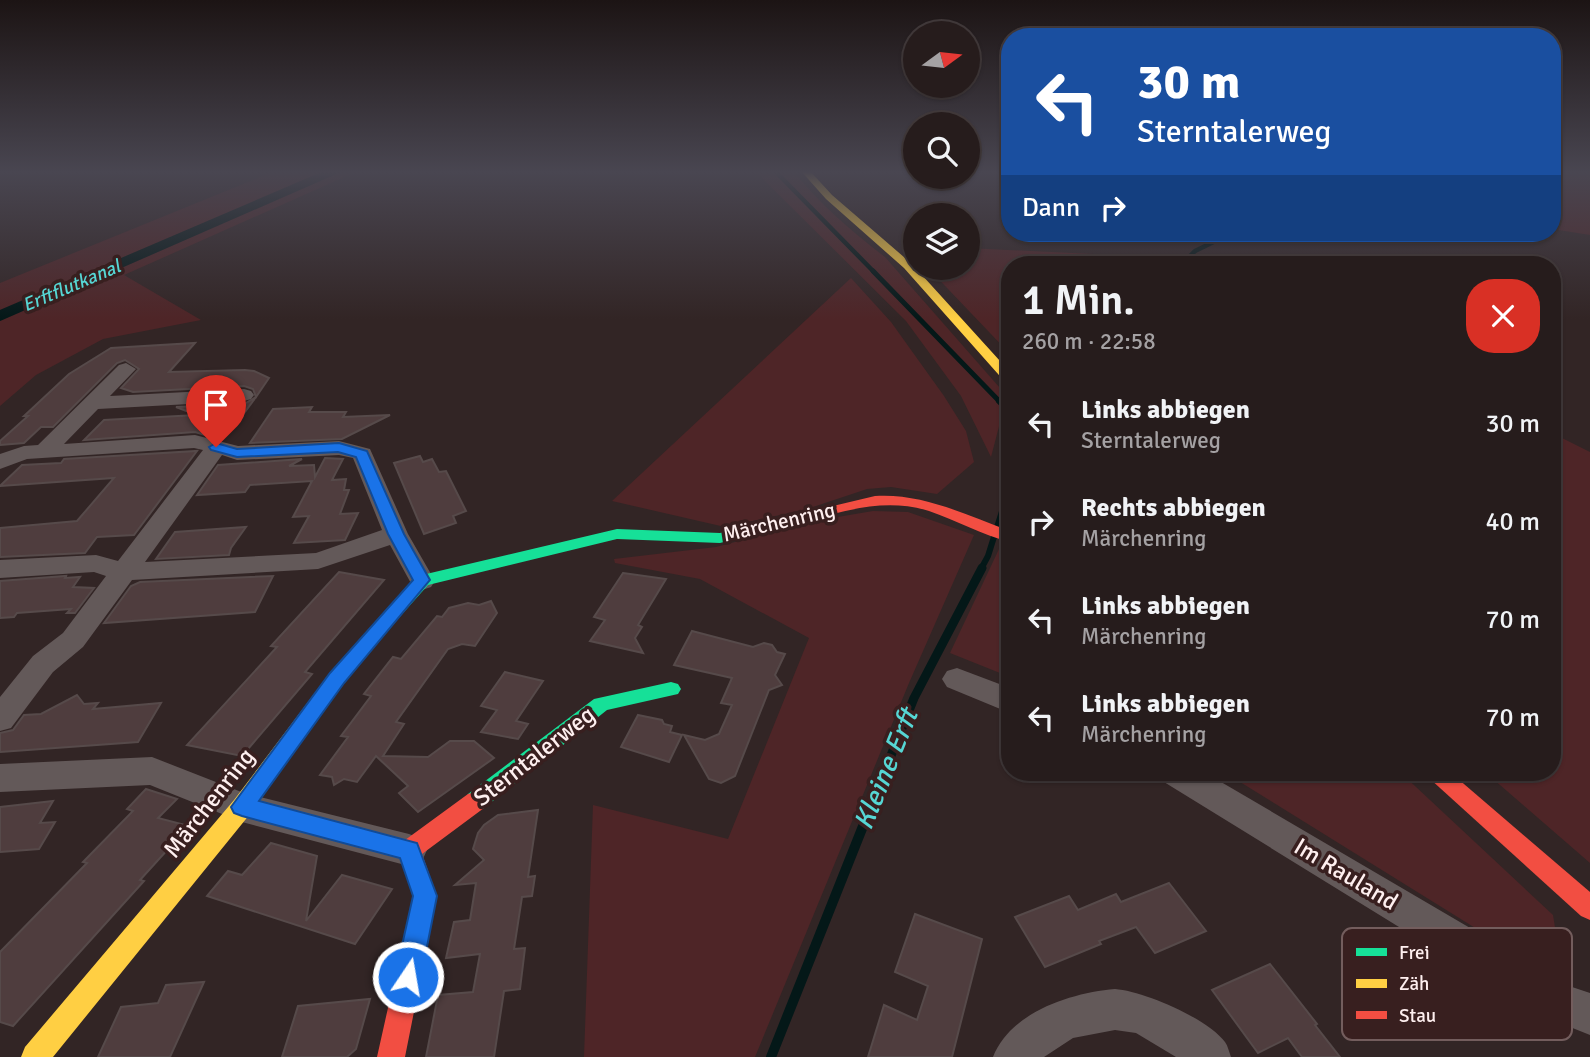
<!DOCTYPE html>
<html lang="de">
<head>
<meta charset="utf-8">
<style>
  :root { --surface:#261c1c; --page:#322929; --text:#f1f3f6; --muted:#a4a1a3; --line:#423a3b }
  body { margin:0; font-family:Signika,sans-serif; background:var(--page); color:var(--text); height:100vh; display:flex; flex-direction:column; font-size:26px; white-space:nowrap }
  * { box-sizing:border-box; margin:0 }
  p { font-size:23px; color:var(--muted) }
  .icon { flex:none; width:38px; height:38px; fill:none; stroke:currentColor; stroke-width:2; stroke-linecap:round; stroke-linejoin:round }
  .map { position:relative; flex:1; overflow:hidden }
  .sheet { position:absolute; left:1001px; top:256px; width:560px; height:525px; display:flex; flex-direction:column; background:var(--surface); border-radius:28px; box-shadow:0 2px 5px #0004,0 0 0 2px var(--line) }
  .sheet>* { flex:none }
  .guide { position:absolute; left:1001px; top:28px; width:560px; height:214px; border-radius:28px; box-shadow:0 2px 5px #0004,0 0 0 2px var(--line); background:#1a4fa0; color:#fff; overflow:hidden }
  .needle { width:46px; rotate:75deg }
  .controls { position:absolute; left:903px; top:21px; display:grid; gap:14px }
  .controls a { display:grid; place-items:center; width:77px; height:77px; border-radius:50%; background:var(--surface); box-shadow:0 2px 5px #0004,0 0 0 2px var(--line); font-size:35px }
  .pin { position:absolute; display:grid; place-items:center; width:60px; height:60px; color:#fff; margin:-72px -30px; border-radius:50% 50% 50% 0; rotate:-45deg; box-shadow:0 0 7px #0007 }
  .pin .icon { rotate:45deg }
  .me { position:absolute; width:77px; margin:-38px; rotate:12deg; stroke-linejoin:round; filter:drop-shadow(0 0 5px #0008) }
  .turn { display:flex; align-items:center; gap:24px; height:147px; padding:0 21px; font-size:32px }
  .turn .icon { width:91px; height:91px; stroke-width:2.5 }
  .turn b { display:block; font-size:49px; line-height:60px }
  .then { display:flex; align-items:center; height:66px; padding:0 21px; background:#0003; gap:14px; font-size:26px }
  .round { display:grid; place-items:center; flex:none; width:74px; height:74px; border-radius:28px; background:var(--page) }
  .overview { display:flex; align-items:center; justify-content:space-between; height:119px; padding:0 21px }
  h1 { font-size:42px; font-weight:600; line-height:52px }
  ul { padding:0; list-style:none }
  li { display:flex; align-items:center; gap:21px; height:98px; padding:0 21px }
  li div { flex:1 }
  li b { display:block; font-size:26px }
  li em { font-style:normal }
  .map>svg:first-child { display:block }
  .green { fill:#4e2527 }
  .water { fill:#041818 }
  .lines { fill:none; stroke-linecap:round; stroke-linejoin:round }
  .stream-far4 { stroke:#041818; stroke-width:4.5 }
  .stream-far3 { stroke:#041818; stroke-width:5 }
  .stream-far2 { stroke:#041818; stroke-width:6 }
  .stream-far1 { stroke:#041818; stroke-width:9 }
  .stream { stroke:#041818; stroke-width:10 }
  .building { fill:#4f3d3e; stroke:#564a4a; stroke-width:2 }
  .street { fill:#635959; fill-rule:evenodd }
  .fast { fill:#16e098; fill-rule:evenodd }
  .slow { fill:#ffcf43; fill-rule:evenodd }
  .jam { fill:#f24e42; fill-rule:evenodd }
  .route { fill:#1a73e8; stroke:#114b97; stroke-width:2 }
  .labels { text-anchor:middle; stroke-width:7; stroke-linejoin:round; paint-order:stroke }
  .far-water-label { font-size:19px; font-style:italic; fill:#56d6d4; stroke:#381f1f }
  .street-label { font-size:21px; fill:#feefef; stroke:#381f1f }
  .near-street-label { font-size:24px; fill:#feefef; stroke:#381f1f }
  .near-water-label { font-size:28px; font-style:italic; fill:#56d6d4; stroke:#381f1f }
  .key { fill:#381f1f; stroke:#735d5d; stroke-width:2 }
  .key-label { font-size:19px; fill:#feefef }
</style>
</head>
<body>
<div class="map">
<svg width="1590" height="1057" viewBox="0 0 1590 1057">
  <rect width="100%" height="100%" fill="#322525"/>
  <!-- green -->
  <g class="green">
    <path d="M 275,171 L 324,171 L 0,310 L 0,283 Z"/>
    <path d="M 343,171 L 358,171 L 124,275 L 201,320 L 103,339 L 36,375 L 0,406 L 0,321 Z"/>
    <path d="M 755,171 L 793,171 C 820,204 852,232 885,257 L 1007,396 L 991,457 L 961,396 L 906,321 Z"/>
    <path d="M 1552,171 L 1590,171 L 1590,235 L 1552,229 Z"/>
    <path d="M 968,248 L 1176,258 L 1169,264 L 1010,264 L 1010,354 L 928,268 L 968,268 Z"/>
    <path d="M 851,278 L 891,322 L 944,396 L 966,431 L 974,462 L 937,494 L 891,487 L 867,489 L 807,509 L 725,527 L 612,501 Z"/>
    <path d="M 1552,433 L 1590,452 L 1590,863 L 1485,772 L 1552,772 Z"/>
    <path d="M 873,511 L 908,512 L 974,535 L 909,683 L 755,1057 L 584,1057 L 593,805 L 728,839 L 809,638 L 700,579 L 615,563 L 614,559 L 716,547 L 814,521 Z"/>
    <path d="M 1000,547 L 1010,550 L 1010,677 L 950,653 Z"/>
    <path d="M 1224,772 L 1400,772 L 1553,915 L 1564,983 Z"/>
  </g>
  <!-- water -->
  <path class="water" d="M 324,171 L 343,171 L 0,321 L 0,310 Z"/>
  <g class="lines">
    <!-- stream-far4 -->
    <g class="stream-far4">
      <path d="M 775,171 L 875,273"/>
      <path d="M 1182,264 L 1195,251 L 1232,233"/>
    </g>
    <!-- stream-far3 -->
    <path class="stream-far3" d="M 873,271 L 1001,403"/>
    <!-- stream-far2 -->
    <g class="stream-far2">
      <path d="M 999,401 L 1010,412"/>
      <path d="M 981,569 L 988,556 L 1010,486"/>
    </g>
    <!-- stream-far1 -->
    <path class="stream-far1" d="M 880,783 L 914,698 L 982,568"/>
    <!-- stream -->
    <path class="stream" d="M 771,1057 L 881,781"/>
  </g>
  <!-- building -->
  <g class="building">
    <path d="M 195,343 L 169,372 L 245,370 L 254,371 L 269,378 L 256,397 L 253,389 L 244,386 L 133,392 L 121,388 L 139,369 L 125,360 L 117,363 L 53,427 L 41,427 L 24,443 L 0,445 L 0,441 L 28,416 L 24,416 L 69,374 L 111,348 Z"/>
    <path d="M 256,397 L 233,428 L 219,423 L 209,436 L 195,432 L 84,440 L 104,420 L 197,415 L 176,407 L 244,404 Z"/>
    <path d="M 312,407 L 309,412 L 346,412 L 343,417 L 390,415 L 342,439 L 250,443 L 273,409 Z"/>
    <path d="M 197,451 L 134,535 L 97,537 L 85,553 L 0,557 L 0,528 L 77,521 L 114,478 L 0,486 L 22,465 L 61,463 L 64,459 Z"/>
    <path d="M 420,456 L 423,462 L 432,459 L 439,472 L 446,471 L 466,511 L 453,516 L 456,523 L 424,534 L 394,463 Z"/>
    <path d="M 325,458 L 343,459 L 332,480 L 346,479 L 344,490 L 349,490 L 340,514 L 358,513 L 345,540 L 294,543 L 309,516 L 293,517 L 312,481 L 250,485 L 245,492 L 197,495 L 218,465 L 302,459 L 289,466 L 314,465 L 315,477 Z"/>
    <path d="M 246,527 L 231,548 L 229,555 L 156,559 L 175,532 Z"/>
    <path d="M 339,572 L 384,580 L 305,672 L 312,674 L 242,756 L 187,745 L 277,647 L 271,646 Z"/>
    <path d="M 623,573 L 666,579 L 638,625 L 642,627 L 635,638 L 643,653 L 590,641 L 605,620 L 594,617 Z"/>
    <path d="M 66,576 L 65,578 L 80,577 L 73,587 L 94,588 L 75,613 L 67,613 L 71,609 L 17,613 L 14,617 L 0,618 L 0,581 Z"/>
    <path d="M 273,576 L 255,612 L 104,623 L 131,586 L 140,582 Z"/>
    <path d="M 491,601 L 497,613 L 475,646 L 462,644 L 448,649 L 396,722 L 404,724 L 383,756 L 428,757 L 450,741 L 474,741 L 494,758 L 418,812 L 399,793 L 408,786 L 376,756 L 357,782 L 344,779 L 334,785 L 332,777 L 320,775 L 348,737 L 341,736 L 371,696 L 364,694 L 393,657 L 401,659 L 437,616 L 442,617 L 449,608 L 468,603 L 479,605 Z"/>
    <path d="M 692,631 L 753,647 L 764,643 L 772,645 L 777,652 L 785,654 L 775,675 L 782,685 L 769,690 L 735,776 L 721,783 L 709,779 L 684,735 L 705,740 L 719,734 L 732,705 L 721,703 L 732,678 L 674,665 Z"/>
    <path d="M 505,672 L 543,681 L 516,721 L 528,724 L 518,739 L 481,732 L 497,710 L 481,706 Z"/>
    <path d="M 77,695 L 84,704 L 98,703 L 93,709 L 161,703 L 138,742 L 0,752 L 0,733 L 13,730 L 24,715 L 41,714 Z"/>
    <path d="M 638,715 L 662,720 L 664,724 L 672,726 L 670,732 L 682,735 L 669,762 L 621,747 Z"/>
    <path d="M 146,789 L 177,799 L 158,818 L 189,826 L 140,880 L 144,881 L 13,1026 L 0,1022 L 0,952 L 87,863 L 83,862 L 133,811 L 127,809 Z"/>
    <path d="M 53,801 L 40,823 L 55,822 L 39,849 L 0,852 L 0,807 Z"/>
    <path d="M 538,810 L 528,877 L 535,876 L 532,896 L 522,897 L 514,949 L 525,948 L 520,989 L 504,991 L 494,1057 L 426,1057 L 438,995 L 473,992 L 480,954 L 446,958 L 454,922 L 470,920 L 476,883 L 455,885 L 484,860 L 473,849 L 478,833 L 484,825 L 498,815 Z"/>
    <path d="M 271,843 L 317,856 L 306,921 L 342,875 L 392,889 L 355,944 L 207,896 L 228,871 L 242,875 Z"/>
    <path d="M 1169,883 L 1206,931 L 1155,953 L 1136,927 L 1099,941 L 1101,944 L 1045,967 L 1015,917 L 1069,896 L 1078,910 L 1116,894 L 1121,902 Z"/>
    <path d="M 915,914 L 982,939 L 952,1057 L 868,1057 L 884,1005 L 917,1020 L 928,986 L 895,972 Z"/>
    <path d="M 1270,964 L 1317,1024 L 1315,1025 L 1340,1057 L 1302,1057 L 1288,1038 L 1258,1053 L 1212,990 Z"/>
    <path d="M 204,982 L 170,1057 L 98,1057 L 121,1007 L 158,1003 L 166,985 Z"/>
    <path d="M 370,999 L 356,1049 L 347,1057 L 282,1057 L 298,1006 Z"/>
  </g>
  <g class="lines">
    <!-- street -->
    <g class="street">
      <path d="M 126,363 L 136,369 L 110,396 L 244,389 L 251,391 L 254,395 L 251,399 L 244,401 L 98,409 L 64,444 L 195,435 L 238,446 L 339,441 L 370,449 L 408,534 L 435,581 L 431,587 L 422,590 L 413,587 L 390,545 L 318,569 L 132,580 L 83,647 L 53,672 L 11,728 L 0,731 L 0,697 L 33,656 L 63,633 L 106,576 L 94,572 L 0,578 L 0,560 L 96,555 L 118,561 L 203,450 L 194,448 L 27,459 L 0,469 L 0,454 L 24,446 L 38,445 L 119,365 ZM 222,455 L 237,460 L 339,455 L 353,458 L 382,530 L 316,553 L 145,562 Z"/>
      <path d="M 957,668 L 1010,688 L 1010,713 L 947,687 L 942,679 L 947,671 Z"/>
      <path d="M 152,757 L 244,793 L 409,834 L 422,839 L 427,850 L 422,861 L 409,866 L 242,822 L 150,785 L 0,792 L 0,764 Z"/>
      <path d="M 1160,772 L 1204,772 L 1569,986 L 1590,993 L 1590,1035 L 1545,1017 L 1164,782 Z"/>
      <path d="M 1115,989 C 1143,991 1207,1018 1225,1042 C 1228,1046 1229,1052 1231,1057 L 1176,1057 L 1136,1033 L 1115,1030 L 1073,1038 L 1044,1057 L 993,1057 C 1011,1012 1070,993 1115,989 Z"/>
    </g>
    <!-- fast -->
    <g class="fast">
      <path d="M 796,514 L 804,519 L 801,522 L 720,543 L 617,539 L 428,585 L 396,621 L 384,621 L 381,617 L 416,577 L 422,575 L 617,529 L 720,533 Z"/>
      <path d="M 671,682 L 678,684 L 681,689 L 678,694 L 607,710 L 484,808 L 476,810 L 468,808 L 465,801 L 468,794 L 594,699 Z"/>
    </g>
    <!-- slow -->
    <g class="slow">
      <path d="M 801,171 L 810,171 L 832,195 L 912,264 L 1010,372 L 1010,384 L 1006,383 L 904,268 L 826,199 Z"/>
      <path d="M 390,611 L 396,613 L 399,617 L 396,621 L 344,683 L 250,814 L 53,1057 L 21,1057 L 25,1047 L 234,800 L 330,673 L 384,613 Z"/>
    </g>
    <!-- jam -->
    <g class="jam">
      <path d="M 875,496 C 923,493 966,515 1010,531 L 1010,542 C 982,535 956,520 929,511 C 883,497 840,512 796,524 L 788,519 L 791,516 Z"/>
      <path d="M 1426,772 L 1450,772 L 1590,892 L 1590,920 L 1581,916 L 1429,778 Z"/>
      <path d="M 476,792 L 484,794 L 487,801 L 484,808 L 422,854 L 437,896 L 405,1057 L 377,1057 L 413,896 L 398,850 L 401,843 L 468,794 Z"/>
    </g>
  </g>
  <!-- sky -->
  <linearGradient id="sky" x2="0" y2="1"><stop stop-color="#1c1414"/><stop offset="0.54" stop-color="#494651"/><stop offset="1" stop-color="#494651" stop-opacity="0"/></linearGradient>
  <rect width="1590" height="319" fill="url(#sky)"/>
  <!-- route -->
  <path class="route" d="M 216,443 L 237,449 L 339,443 L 367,451 L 404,534 L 430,580 L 344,683 L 259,801 L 417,843 L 437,896 L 421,977 L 417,986 L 408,990 L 399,986 L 395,977 L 413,896 L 400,858 L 242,816 L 234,813 L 231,807 L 330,673 L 413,580 L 388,534 L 356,457 L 338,452 L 237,457 L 211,450 L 209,447 Z"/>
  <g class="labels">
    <!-- far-water labels -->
    <g class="far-water-label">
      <text transform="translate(71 285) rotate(-23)" y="7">Erftflutkanal</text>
    </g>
    <!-- street labels -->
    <g class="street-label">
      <text transform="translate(779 522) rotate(-13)" y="7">Märchenring</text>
    </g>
    <!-- near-street labels -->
    <g class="near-street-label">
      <text transform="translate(534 756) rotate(-38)" y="8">Sterntalerweg</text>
      <text transform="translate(209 803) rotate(-52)" y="8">Märchenring</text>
      <text transform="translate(1346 874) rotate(31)" y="8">Im Rauland</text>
    </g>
    <!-- near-water labels -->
    <g class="near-water-label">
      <text transform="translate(885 769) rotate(-68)" y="10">Kleine Erft</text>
    </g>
  </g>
  <!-- legend -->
  <rect x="1342" y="928" width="230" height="112" rx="10" class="key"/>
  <rect x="1356" y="948" width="31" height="8" fill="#16e098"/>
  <rect x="1356" y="979" width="31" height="9" fill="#ffcf43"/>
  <rect x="1356" y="1011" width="31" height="8" fill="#f24e42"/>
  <g class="key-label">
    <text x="1399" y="959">Frei</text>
    <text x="1399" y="990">Zäh</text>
    <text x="1399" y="1022">Stau</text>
  </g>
</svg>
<div class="controls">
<a><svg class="needle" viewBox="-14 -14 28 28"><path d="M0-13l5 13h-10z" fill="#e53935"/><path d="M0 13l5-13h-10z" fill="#a4a1a3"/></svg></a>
<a><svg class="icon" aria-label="search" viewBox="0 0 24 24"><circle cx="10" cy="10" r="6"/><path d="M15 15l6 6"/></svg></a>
<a><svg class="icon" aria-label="layers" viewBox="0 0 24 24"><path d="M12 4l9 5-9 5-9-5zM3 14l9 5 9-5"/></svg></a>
</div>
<div class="pin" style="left:216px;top:447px;background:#d93025"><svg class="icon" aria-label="arrive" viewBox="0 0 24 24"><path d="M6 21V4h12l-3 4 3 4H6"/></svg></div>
<svg class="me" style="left:408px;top:977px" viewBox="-20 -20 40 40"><circle r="17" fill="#1a73e8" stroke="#fff" stroke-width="3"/><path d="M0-11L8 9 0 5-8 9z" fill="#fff"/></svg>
<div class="guide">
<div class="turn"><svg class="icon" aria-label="left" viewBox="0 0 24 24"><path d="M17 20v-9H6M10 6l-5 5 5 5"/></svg><div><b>30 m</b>Sterntalerweg</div></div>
<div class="then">Dann<svg class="icon" aria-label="right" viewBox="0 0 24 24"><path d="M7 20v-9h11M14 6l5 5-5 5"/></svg></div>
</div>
<section class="sheet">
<div class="overview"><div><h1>1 Min.</h1><p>260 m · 22:58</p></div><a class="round" style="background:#d93025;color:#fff"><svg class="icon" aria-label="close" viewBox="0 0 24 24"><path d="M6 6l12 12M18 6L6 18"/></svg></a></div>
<ul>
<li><svg class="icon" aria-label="left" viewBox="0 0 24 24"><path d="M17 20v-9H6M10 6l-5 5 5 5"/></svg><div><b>Links abbiegen</b><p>Sterntalerweg</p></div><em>30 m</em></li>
<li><svg class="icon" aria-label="right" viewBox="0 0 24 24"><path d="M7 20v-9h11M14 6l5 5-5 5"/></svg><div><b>Rechts abbiegen</b><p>Märchenring</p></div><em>40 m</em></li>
<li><svg class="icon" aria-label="left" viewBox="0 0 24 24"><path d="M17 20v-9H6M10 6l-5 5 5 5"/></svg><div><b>Links abbiegen</b><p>Märchenring</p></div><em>70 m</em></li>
<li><svg class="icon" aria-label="left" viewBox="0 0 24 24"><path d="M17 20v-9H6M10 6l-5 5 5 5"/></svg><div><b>Links abbiegen</b><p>Märchenring</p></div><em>70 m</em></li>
</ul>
</section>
</div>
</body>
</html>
